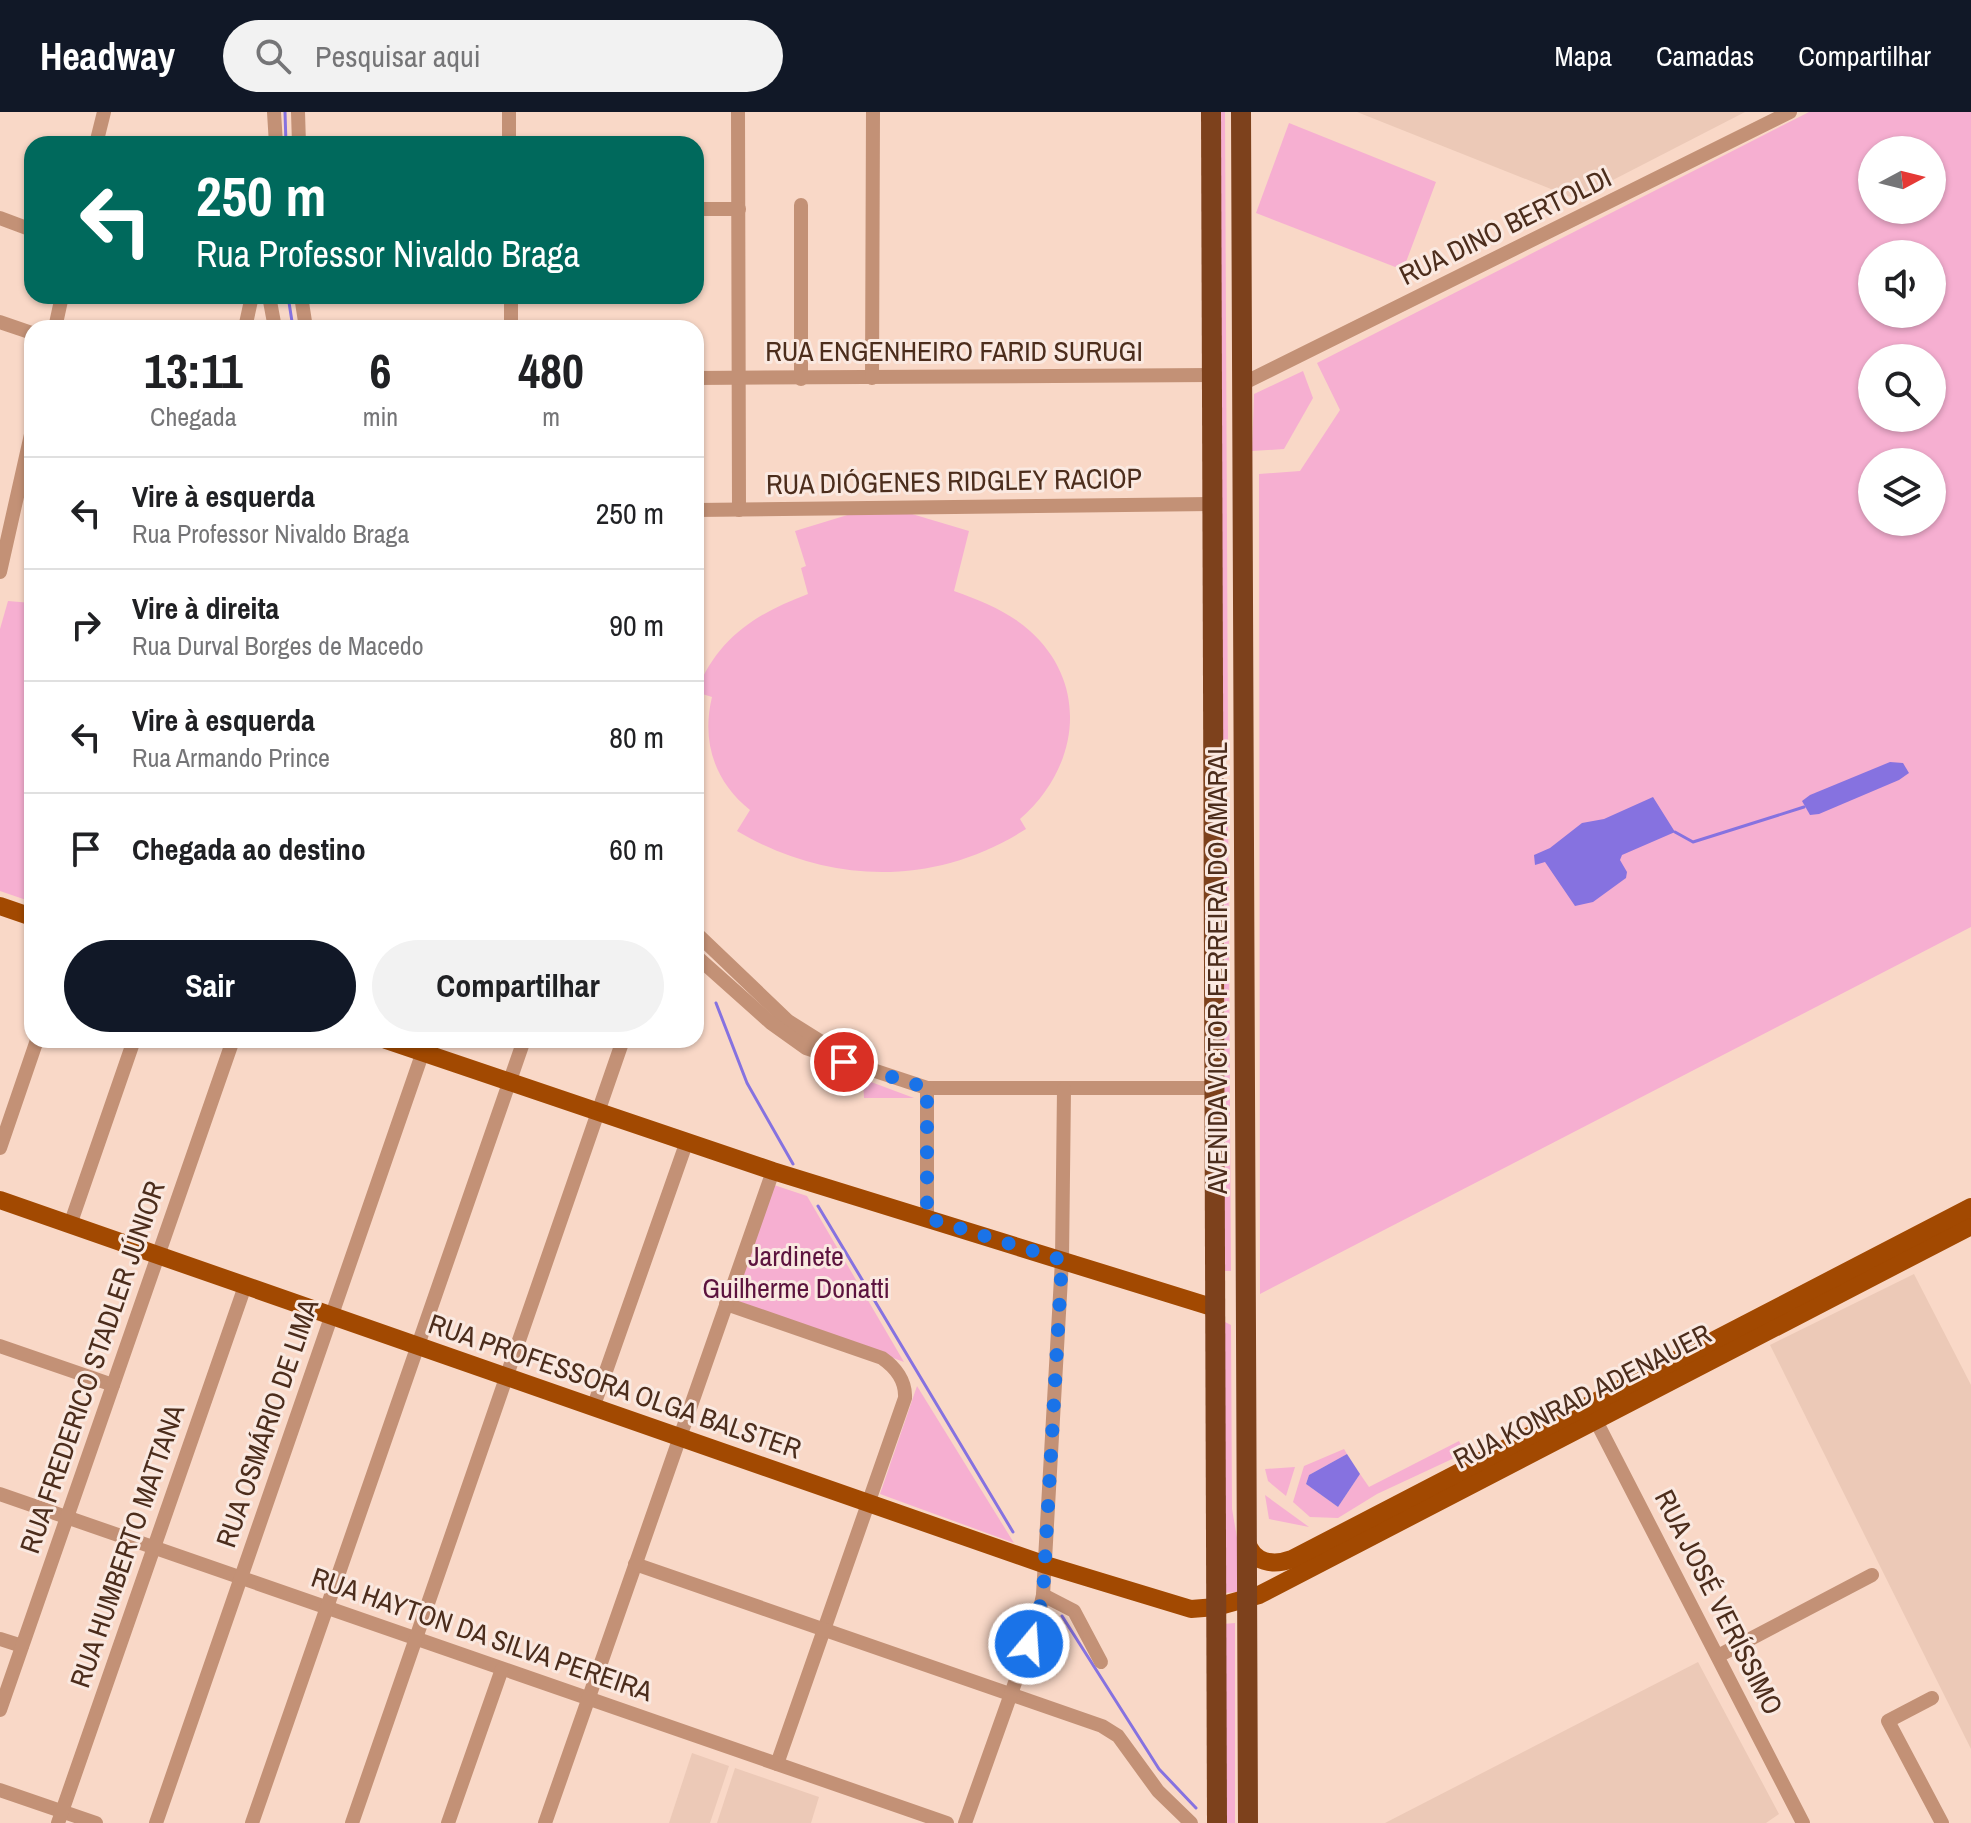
<!DOCTYPE html>
<html lang="pt">
<head>
<meta charset="utf-8">
<style>
  :root { --surface:#fff; --page:#f2f2f2; --text:#202124; --muted:#757577; --line:#e0e0e0; --accent:#111827 }
  body { margin:0; font-family:"Archivo Narrow",sans-serif; background:var(--page); color:var(--text); height:100vh; display:flex; flex-direction:column; font-size:30px; white-space:nowrap }
  * { box-sizing:border-box; margin:0 }
  p { font-size:26px; color:var(--muted) }
  .icon { flex:none; width:44px; height:44px; fill:none; stroke:currentColor; stroke-width:2; stroke-linecap:round; stroke-linejoin:round }
  .map { position:relative; flex:1; overflow:hidden }
  .side { position:absolute; left:24px; top:208px; width:680px; height:728px; display:flex; flex-direction:column; background:var(--surface); border-radius:24px; box-shadow:0 2px 6px #0004 }
  .side>* { flex:none }
  .hud { position:absolute; left:24px; top:24px; width:680px; height:168px; border-radius:24px; box-shadow:0 2px 6px #0004; background:#00695c; color:#fff; overflow:hidden }
  .needle { width:52px; rotate:83deg }
  .controls { position:absolute; left:1858px; top:24px; display:grid; gap:16px }
  .controls a { display:grid; place-items:center; width:88px; height:88px; border-radius:50%; background:var(--surface); box-shadow:0 2px 6px #0004; font-size:40px }
  .pin { position:absolute; display:grid; place-items:center; width:68px; height:68px; color:#fff; margin:-34px; border:4px solid #fff; border-radius:50%; box-shadow:0 2px 8px #0007 }
  .me { position:absolute; width:88px; margin:-44px; rotate:18deg; stroke-linejoin:round; filter:drop-shadow(0 0 6px #0008) }
  .turn { display:flex; align-items:center; gap:28px; height:168px; padding:0 40px; font-size:36px }
  .turn .icon { width:104px; height:104px; stroke-width:2.5 }
  .turn b { display:block; font-size:56px; line-height:68px }
  .eta { display:flex; justify-content:space-evenly; align-items:center; height:136px; text-align:center }
  .eta b { font-size:48px; font-weight:700; line-height:56px }
  .primary-button { display:flex; gap:16px; margin-top:auto; padding:16px 40px }
  .primary-button a { flex:1; height:92px; border-radius:48px; background:var(--accent); color:#fff; font-size:32px; font-weight:700; line-height:92px; text-align:center }
  .primary-button a+a { background:var(--page); color:var(--text) }
  ul { padding:0; list-style:none }
  li { display:flex; align-items:center; gap:24px; height:112px; padding:0 40px; border-top:2px solid var(--line) }
  li div { flex:1 }
  li b { display:block; font-size:30px }
  li em { font-style:normal }
  header { display:flex; align-items:center; gap:48px; box-sizing:border-box; height:112px; padding:0 40px; background:var(--accent); color:#fff }
  header strong { font-size:38px }
  nav { display:flex; gap:44px; margin-inline-start:auto; font-size:28px }
  .search { width:560px; height:72px; background:var(--page); display:flex; align-items:center; gap:20px; box-sizing:border-box; padding:0 28px; border-radius:44px; color:var(--muted); font-size:30px }
  .map>svg:first-child { display:block }
  .built { fill:#ecc9b7 }
  .green { fill:#f6afd1; fill-rule:evenodd }
  .water { fill:#8672e0 }
  .lines { fill:none; stroke-linecap:round; stroke-linejoin:round }
  .stream { stroke:#8672e0; stroke-width:3 }
  .minor { stroke:#c39176; stroke-width:14 }
  .major { stroke:#a24901; stroke-width:18 }
  .highway { stroke:#7d411c; stroke-width:20 }
  .route { stroke:#1a73e8; stroke-width:14; stroke-dasharray:0 25.2 }
  .labels { text-anchor:middle; stroke-width:6; stroke-linejoin:round; paint-order:stroke }
  .street-label { font-size:28px; fill:#4c2d1c; stroke:#fae9e1 }
  .park-label { font-size:28px; fill:#5c133e; stroke:#fae9e1 }
</style>
</head>
<body>
<header>
<strong>Headway</strong>
<div class="search"><svg class="icon" aria-label="search" viewBox="0 0 24 24"><circle cx="10" cy="10" r="6"/><path d="M15 15l6 6"/></svg>Pesquisar aqui</div>
<nav><a>Mapa</a><a>Camadas</a><a>Compartilhar</a></nav>
</header>
<div class="map">
<svg width="1971" height="1711" viewBox="0 0 1971 1711">
  <rect width="100%" height="100%" fill="#f9d8c7"/>
  <!-- built -->
  <g class="built">
    <path d="M 1357,0 L 1745,0 L 1576,87 Z"/>
    <path d="M 1914,1162 L 1971,1273 L 1971,1637 L 1770,1233 Z"/>
    <path d="M 1698,1550 L 1779,1702 L 1766,1711 L 1385,1711 Z"/>
    <path d="M 692,1641 L 729,1654 L 710,1711 L 669,1711 Z"/>
    <path d="M 735,1656 L 819,1685 L 811,1711 L 717,1711 Z"/>
  </g>
  <!-- green -->
  <g class="green">
    <path d="M 1219,0 L 1225,0 L 1228,631 L 1220,631 Z"/>
    <path d="M 1809,0 L 1971,0 L 1971,815 L 1260,1182 L 1259,362 L 1300,359 L 1340,298 L 1317,251 ZM 1872,38 L 1932,38 L 1932,98 L 1872,98 ZM 1872,142 L 1932,142 L 1932,202 L 1872,202 ZM 1872,246 L 1932,246 L 1932,306 L 1872,306 ZM 1872,350 L 1932,350 L 1932,410 L 1872,410 Z"/>
    <path d="M 1289,11 L 1436,70 L 1403,158 L 1256,101 Z"/>
    <path d="M 1303,259 L 1313,286 L 1284,337 L 1252,339 L 1254,282 Z"/>
    <path d="M 854,401 L 912,402 L 969,419 L 954,479 C 981,489 1008,499 1030,519 C 1091,574 1078,657 1020,707 L 1026,717 C 935,775 829,773 737,719 L 750,698 C 715,670 701,630 712,585 L 696,580 C 718,526 755,502 808,482 L 801,456 L 806,454 L 795,419 Z"/>
    <path d="M 8,489 L 32,491 L 32,790 L 0,779 L 0,517 Z"/>
    <path d="M 1217,685 L 1228,685 L 1231,1159 L 1221,1159 Z"/>
    <path d="M 863,967 L 914,986 L 864,986 Z"/>
    <path d="M 774,1073 L 807,1084 L 904,1250 L 735,1188 Z"/>
    <path d="M 1221,1208 L 1231,1213 L 1232,1397 L 1239,1437 L 1238,1480 L 1223,1481 Z"/>
    <path d="M 917,1274 L 1014,1431 L 880,1382 Z"/>
    <path d="M 1459,1329 L 1465,1341 L 1377,1382 L 1338,1406 L 1310,1405 L 1293,1390 L 1304,1354 L 1344,1337 L 1347,1342 L 1309,1363 L 1306,1372 L 1338,1395 L 1360,1362 L 1369,1375 Z"/>
    <path d="M 1295,1355 L 1286,1384 L 1268,1369 L 1265,1357 Z"/>
    <path d="M 1265,1383 L 1309,1415 L 1269,1407 Z"/>
    <path d="M 1235,1511 L 1235,1711 L 1224,1711 L 1223,1512 Z"/>
  </g>
  <!-- water -->
  <g class="water">
    <path d="M 1890,650 L 1903,651 L 1909,661 L 1899,668 L 1819,702 L 1810,703 L 1802,689 L 1810,683 Z"/>
    <path d="M 1653,685 L 1675,720 L 1622,743 L 1620,748 L 1627,760 L 1626,766 L 1593,790 L 1575,794 L 1545,750 L 1535,753 L 1534,743 L 1550,736 L 1582,711 L 1604,707 Z"/>
    <path d="M 1347,1342 L 1360,1362 L 1338,1395 L 1306,1372 L 1309,1363 Z"/>
  </g>
  <g class="lines">
    <!-- stream -->
    <g class="stream">
      <path d="M 285,0 L 286,32"/>
      <path d="M 288,184 L 293,216"/>
      <path d="M 1675,720 L 1693,730 L 1804,695"/>
      <path d="M 716,891 L 747,971 L 793,1052"/>
      <path d="M 818,1094 L 1013,1420"/>
      <path d="M 1062,1504 L 1159,1657 L 1196,1696"/>
    </g>
    <!-- minor -->
    <g class="minor">
      <path d="M 274,0 L 276,32"/>
      <path d="M 298,0 L 299,32"/>
      <path d="M 509,0 L 509,32"/>
      <path d="M 738,0 L 739,398"/>
      <path d="M 96,32 L 104,0"/>
      <path d="M 696,97 L 739,97"/>
      <path d="M 0,106 L 32,118"/>
      <path d="M 269,184 L 275,216"/>
      <path d="M 301,184 L 306,216"/>
      <path d="M 511,184 L 511,216"/>
      <path d="M 0,210 L 32,221"/>
      <path d="M 55,216 L 62,184"/>
      <path d="M 245,216 L 252,184"/>
      <path d="M 696,266 L 1212,263"/>
      <path d="M 872,266 L 873,0"/>
      <path d="M 801,267 L 801,93"/>
      <path d="M 1242,272 L 1790,0"/>
      <path d="M 696,398 L 1212,392"/>
      <path d="M 0,460 L 32,318"/>
      <path d="M 696,821 L 788,909 L 839,941"/>
      <path d="M 696,844 L 771,911 L 806,936 L 927,976 L 1214,976"/>
      <path d="M 927,976 L 927,1106"/>
      <path d="M 0,1036 L 37,928"/>
      <path d="M 70,1113 L 134,928"/>
      <path d="M 726,1192 L 882,1246 C 895,1255 906,1269 905,1286 L 777,1652"/>
      <path d="M 0,1234 L 113,1273"/>
      <path d="M 593,1296 L 687,1029"/>
      <path d="M 1593,1303 L 1803,1711"/>
      <path d="M 0,1382 L 947,1711"/>
      <path d="M 635,1452 L 1102,1614 L 1118,1624 L 1158,1679 L 1191,1711"/>
      <path d="M 1043,1483 L 1074,1499 L 1101,1550"/>
      <path d="M 0,1527 L 22,1534"/>
      <path d="M 1718,1544 L 1872,1463"/>
      <path d="M 1932,1586 L 1888,1609 L 1942,1711"/>
      <path d="M 0,1598 L 233,928"/>
      <path d="M 0,1678 L 96,1711"/>
      <path d="M 58,1711 L 245,1174"/>
      <path d="M 156,1711 L 427,928"/>
      <path d="M 252,1711 L 524,928"/>
      <path d="M 352,1711 L 623,928"/>
      <path d="M 448,1711 L 502,1557"/>
      <path d="M 545,1711 L 773,1059"/>
      <path d="M 965,1711 L 1038,1506 L 1043,1483 L 1062,1148 L 1064,977"/>
    </g>
    <!-- major -->
    <g class="major">
      <path d="M 0,794 L 32,805"/>
      <path d="M 386,928 L 773,1059 L 1215,1196"/>
      <path d="M 0,1088 L 1046,1453 L 1191,1497 L 1216,1495 L 1259,1483 L 1971,1114"/>
      <path d="M 1247,1430 C 1253,1451 1273,1454 1292,1447 L 1971,1095"/>
    </g>
    <!-- highway -->
    <g class="highway">
      <path d="M 1211,0 L 1217,1711"/>
      <path d="M 1241,0 L 1248,1711"/>
    </g>
  </g>
  <g class="lines">
    <!-- route -->
    <path class="route" d="M 844,950 L 927,976 L 927,1106 L 1062,1148 L 1043,1483 L 1029,1532"/>
  </g>
  <g class="labels">
    <!-- street labels -->
    <g class="street-label">
      <text transform="translate(1505 114) rotate(-26)" y="10">RUA DINO BERTOLDI</text>
      <text x="954" y="249">RUA ENGENHEIRO FARID SURUGI</text>
      <text transform="translate(954 369) rotate(-1)" y="10">RUA DIÓGENES RIDGLEY RACIOP</text>
      <text transform="translate(1217 856) rotate(-90)" y="10">AVENIDA VICTOR FERREIRA DO AMARAL</text>
      <text transform="translate(92 1255) rotate(-71)" y="10">RUA FREDERICO STADLER JÚNIOR</text>
      <text transform="translate(615 1274) rotate(19)" y="10">RUA PROFESSORA OLGA BALSTER</text>
      <text transform="translate(1582 1284) rotate(-27)" y="10">RUA KONRAD ADENAUER</text>
      <text transform="translate(267 1311) rotate(-71)" y="10">RUA OSMÁRIO DE LIMA</text>
      <text transform="translate(127 1434) rotate(-71)" y="10">RUA HUMBERTO MATTANA</text>
      <text transform="translate(1719 1490) rotate(63)" y="10">RUA JOSÉ VERÍSSIMO</text>
      <text transform="translate(482 1522) rotate(19)" y="10">RUA HAYTON DA SILVA PEREIRA</text>
    </g>
    <!-- park labels -->
    <g class="park-label">
      <text x="796" y="1154">Jardinete<tspan x="796" dy="32">Guilherme Donatti</tspan></text>
    </g>
  </g>
</svg>
<div class="controls">
<a><svg class="needle" viewBox="-14 -14 28 28"><path d="M0-13l5 13h-10z" fill="#e53935"/><path d="M0 13l5-13h-10z" fill="#757577"/></svg></a>
<a><svg class="icon" aria-label="sound" viewBox="0 0 24 24"><path d="M4 9h4l5-4v14l-5-4H4zM17 9q2 3 0 6"/></svg></a>
<a><svg class="icon" aria-label="search" viewBox="0 0 24 24"><circle cx="10" cy="10" r="6"/><path d="M15 15l6 6"/></svg></a>
<a><svg class="icon" aria-label="layers" viewBox="0 0 24 24"><path d="M12 4l9 5-9 5-9-5zM3 14l9 5 9-5"/></svg></a>
</div>
<div class="pin" style="left:844px;top:950px;background:#d93025"><svg class="icon" aria-label="arrive" viewBox="0 0 24 24"><path d="M6 21V4h12l-3 4 3 4H6"/></svg></div>
<svg class="me" style="left:1029px;top:1532px" viewBox="-20 -20 40 40"><circle r="17" fill="#1a73e8" stroke="#fff" stroke-width="3"/><path d="M0-11L8 9 0 5-8 9z" fill="#fff"/></svg>
<div class="hud">
<div class="turn"><svg class="icon" aria-label="left" viewBox="0 0 24 24"><path d="M17 20v-9H6M10 6l-5 5 5 5"/></svg><div><b>250 m</b>Rua Professor Nivaldo Braga</div></div>
</div>
<section class="side">
<div class="eta">
<div><b>13:11</b><p>Chegada</p></div>
<div><b>6</b><p>min</p></div>
<div><b>480</b><p>m</p></div>
</div>
<ul>
<li><svg class="icon" aria-label="left" viewBox="0 0 24 24"><path d="M17 20v-9H6M10 6l-5 5 5 5"/></svg><div><b>Vire à esquerda</b><p>Rua Professor Nivaldo Braga</p></div><em>250 m</em></li>
<li><svg class="icon" aria-label="right" viewBox="0 0 24 24"><path d="M7 20v-9h11M14 6l5 5-5 5"/></svg><div><b>Vire à direita</b><p>Rua Durval Borges de Macedo</p></div><em>90 m</em></li>
<li><svg class="icon" aria-label="left" viewBox="0 0 24 24"><path d="M17 20v-9H6M10 6l-5 5 5 5"/></svg><div><b>Vire à esquerda</b><p>Rua Armando Prince</p></div><em>80 m</em></li>
<li><svg class="icon" aria-label="arrive" viewBox="0 0 24 24"><path d="M6 21V4h12l-3 4 3 4H6"/></svg><div><b>Chegada ao destino</b></div><em>60 m</em></li>
</ul>
<div class="primary-button"><a>Sair</a><a>Compartilhar</a></div>
</section>
</div>
</body>
</html>
